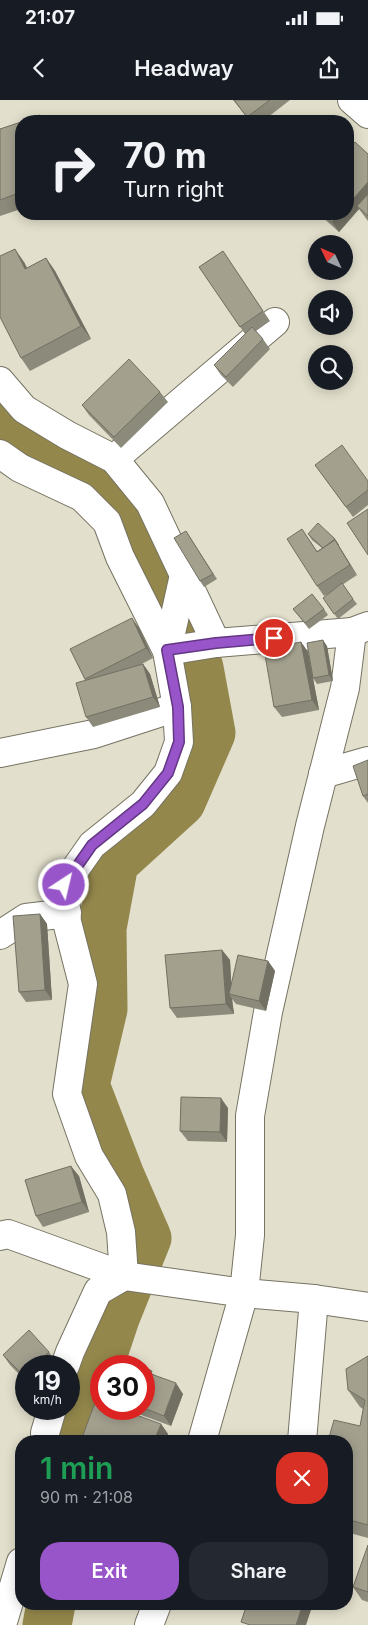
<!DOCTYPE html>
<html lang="en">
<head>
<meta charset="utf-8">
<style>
  :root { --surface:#171b24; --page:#242831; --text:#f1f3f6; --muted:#9ea1a6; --accent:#9855ca }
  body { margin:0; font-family:Inter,sans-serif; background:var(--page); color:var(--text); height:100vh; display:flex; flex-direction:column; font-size:19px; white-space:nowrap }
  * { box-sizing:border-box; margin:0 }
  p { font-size:16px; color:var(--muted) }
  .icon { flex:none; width:28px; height:28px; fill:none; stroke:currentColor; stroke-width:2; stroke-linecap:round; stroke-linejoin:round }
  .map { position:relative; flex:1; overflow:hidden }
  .drawer { position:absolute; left:15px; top:1335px; width:338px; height:175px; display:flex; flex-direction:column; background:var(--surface); border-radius:20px; box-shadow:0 2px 12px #0003 }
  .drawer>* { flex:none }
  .guide { position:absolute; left:15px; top:15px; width:339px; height:105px; border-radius:20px; box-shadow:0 2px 12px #0003; background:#171b24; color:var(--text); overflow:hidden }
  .needle { width:32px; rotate:314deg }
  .fabs { position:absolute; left:308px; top:135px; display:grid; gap:10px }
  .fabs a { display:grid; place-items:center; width:45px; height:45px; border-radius:50%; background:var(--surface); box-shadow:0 2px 12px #0003; font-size:25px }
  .speed { position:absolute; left:15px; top:1255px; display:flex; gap:10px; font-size:25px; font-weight:700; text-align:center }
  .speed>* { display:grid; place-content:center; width:65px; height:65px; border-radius:50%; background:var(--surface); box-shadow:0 2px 12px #0003; line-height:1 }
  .speed small { font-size:12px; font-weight:400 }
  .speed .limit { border:8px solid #d22; background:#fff; color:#111 }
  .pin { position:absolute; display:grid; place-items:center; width:42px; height:42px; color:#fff; margin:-21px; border:2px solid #fff; border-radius:50%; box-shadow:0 1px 5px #0007 }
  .me { position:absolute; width:55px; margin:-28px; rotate:35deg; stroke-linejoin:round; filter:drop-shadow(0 0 4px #0008) }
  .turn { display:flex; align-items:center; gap:18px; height:105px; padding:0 25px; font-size:22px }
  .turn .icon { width:65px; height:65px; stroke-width:2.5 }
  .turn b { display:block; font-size:35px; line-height:42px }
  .round { display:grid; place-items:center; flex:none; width:52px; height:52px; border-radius:20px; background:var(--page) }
  .overview { display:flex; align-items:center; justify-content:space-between; height:85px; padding:0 25px }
  h1 { font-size:30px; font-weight:600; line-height:38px; color:#1e9e55 }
  .primary-button { display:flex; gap:10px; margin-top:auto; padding:10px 25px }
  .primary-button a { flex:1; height:58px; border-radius:20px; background:var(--accent); color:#fff; font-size:20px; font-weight:600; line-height:58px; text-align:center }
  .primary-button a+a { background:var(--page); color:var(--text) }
  .status { display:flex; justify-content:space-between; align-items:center; height:35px; padding:0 25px; background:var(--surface); direction:ltr }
  .status svg { height:14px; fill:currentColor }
  header { display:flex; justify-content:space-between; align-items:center; height:65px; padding:0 25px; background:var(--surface); font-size:22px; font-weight:600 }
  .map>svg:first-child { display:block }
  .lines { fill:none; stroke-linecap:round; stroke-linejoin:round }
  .river { stroke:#93874b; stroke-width:49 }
  .minor-casing { stroke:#767362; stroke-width:30 }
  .minor { stroke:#fff; stroke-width:28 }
  .wall { fill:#8c8a7a }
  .shaded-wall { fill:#727063 }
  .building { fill:#a3a08e; stroke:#727063 }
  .route-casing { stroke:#633783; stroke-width:12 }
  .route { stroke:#9855ca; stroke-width:9 }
</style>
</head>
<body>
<div class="status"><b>21:07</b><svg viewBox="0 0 49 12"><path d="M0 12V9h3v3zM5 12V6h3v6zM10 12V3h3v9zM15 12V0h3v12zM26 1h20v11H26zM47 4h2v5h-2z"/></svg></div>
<header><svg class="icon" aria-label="back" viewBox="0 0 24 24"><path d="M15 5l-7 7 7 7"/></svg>Headway<svg class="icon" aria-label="share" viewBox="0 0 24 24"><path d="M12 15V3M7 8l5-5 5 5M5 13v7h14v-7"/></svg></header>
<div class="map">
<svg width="368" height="1525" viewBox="0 0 368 1525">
  <rect width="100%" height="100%" fill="#e2dfcc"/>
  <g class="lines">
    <!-- river -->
    <g class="river">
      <path d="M 0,322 L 62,355 L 128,406 L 176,505 L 199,568 L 211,633 L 181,702 L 114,763 L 102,828 L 103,909 L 85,985 L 120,1076 L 147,1138 L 115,1218 L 87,1302 L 80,1341"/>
      <path d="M 47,1525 L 51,1504"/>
    </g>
    <defs>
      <g id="minor">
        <path d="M 352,0 L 368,14"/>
        <path d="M 0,281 L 24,309 L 67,335 L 114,359 L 150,403 L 216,543"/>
        <path d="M 0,354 L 20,368 L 82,397 L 107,422 L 120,457 L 167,551 L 177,607 L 179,642 L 168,673 L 143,704 L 92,745 L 64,785 L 67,822 L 83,884 L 67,994 L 89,1056 L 112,1094 L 121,1132 L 124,1176"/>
        <path d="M 114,359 L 275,222"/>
        <path d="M 184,475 L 167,551 L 216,543 L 352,532 L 368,526"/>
        <path d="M 0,653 L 94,634 L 177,607"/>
        <path d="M 323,674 L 368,661"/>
        <path d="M 0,835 L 26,818 L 67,813"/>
        <path d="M 0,1136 L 8,1134 L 124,1176 L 244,1193 L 314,1199 L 368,1207"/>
        <path d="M 65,1266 L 70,1252 L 98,1191 L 124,1176"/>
        <path d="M 45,1341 L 45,1333 L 52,1309"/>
        <path d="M 202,1341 L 244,1193 L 250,1135 L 250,1016 L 268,912 L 310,726 L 345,588 L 352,532"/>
        <path d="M 302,1341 L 314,1199"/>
        <path d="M 2,1525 L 21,1462"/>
        <path d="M 149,1525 L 157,1504"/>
      </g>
    </defs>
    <!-- minor casing -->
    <use href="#minor" class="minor-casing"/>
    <!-- minor -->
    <use href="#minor" class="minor"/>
  </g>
  <!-- wall -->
  <g class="wall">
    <path d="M 233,0 L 290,0 L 263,21 L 250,21 Z"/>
    <path d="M 21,22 L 21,109 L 0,116 L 0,29 Z"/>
    <path d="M 368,54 L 368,121 L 359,109 L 339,132 L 319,114 L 348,114 Z"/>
    <path d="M 37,114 L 49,114 L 40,117 Z"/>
    <path d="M 223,151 L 270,221 L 256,231 L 263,239 L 270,249 L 233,287 L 221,275 L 214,265 L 245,234 L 199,167 Z"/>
    <path d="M 46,158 L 55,171 L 91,239 L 30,271 L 21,258 L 24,162 L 27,168 Z"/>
    <path d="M 160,292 L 168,302 L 121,348 L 89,315 L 82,305 Z"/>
    <path d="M 315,365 L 368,381 L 368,405 L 353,417 Z"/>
    <path d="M 186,431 L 217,479 L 204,487 L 200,481 Z"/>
    <path d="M 308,434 L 335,439 L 339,445 L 339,446 L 357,475 L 342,485 L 357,504 L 338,519 L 327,504 L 328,494 L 324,496 L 317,486 L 309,439 L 317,451 L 322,448 L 312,440 Z"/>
    <path d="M 293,509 L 324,509 L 328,515 L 309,529 Z"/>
    <path d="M 139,528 L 153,558 L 140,565 L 143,564 L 150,574 L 160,607 L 93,627 L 86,617 L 85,580 L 70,549 Z"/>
    <path d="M 301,542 L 308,552 L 319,610 L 282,617 L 274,607 Z"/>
    <path d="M 327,546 L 333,581 L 317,584 L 313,578 Z"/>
    <path d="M 368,660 L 368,703 L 363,696 Z"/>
    <path d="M 40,814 L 47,824 L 52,900 L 26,902 L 19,892 Z"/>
    <path d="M 222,850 L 230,860 L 231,883 L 268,861 L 275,871 L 266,911 L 236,904 L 232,899 L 234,914 L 177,918 L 170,908 Z"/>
    <path d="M 228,1008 L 227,1042 L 188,1041 L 180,1031 Z"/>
    <path d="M 79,1076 L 89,1112 L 43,1127 L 36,1116 Z"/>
    <path d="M 49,1252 L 56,1262 L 52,1266 L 26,1266 L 26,1281 L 10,1265 L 3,1255 Z"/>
    <path d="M 368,1256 L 368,1438 L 346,1432 L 346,1341 L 360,1326 L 363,1309 L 360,1307 L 348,1290 Z"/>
    <path d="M 144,1268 L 183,1294 L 171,1326 L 125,1309 L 144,1309 Z"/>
    <path d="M 161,1324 L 168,1334 L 165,1341 L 87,1341 L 83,1335 Z"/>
    <path d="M 368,1445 L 368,1502 L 362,1500 L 353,1487 Z"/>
  </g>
  <!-- shaded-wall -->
  <g class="shaded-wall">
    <path d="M 368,82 L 368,100 L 357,106 L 359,109 L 339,132 L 332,122 L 339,114 L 348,114 L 348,105 Z"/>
    <path d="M 15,149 L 24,162 L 34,182 L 25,169 Z"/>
    <path d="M 46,158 L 55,171 L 91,239 L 81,226 Z"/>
    <path d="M 335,439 L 339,445 L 339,446 L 357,475 L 350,465 L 326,450 Z"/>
    <path d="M 132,518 L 139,528 L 153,558 L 146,548 Z"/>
    <path d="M 323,540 L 327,546 L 333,581 L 329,575 Z"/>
    <path d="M 301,542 L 308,552 L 319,610 L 312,600 Z"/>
    <path d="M 143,564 L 150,574 L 160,607 L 153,597 Z"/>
    <path d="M 40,814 L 47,824 L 52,900 L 45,890 Z"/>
    <path d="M 222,850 L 230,860 L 232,895 L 229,894 L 232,899 L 234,914 L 226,904 Z"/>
    <path d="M 268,861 L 275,871 L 266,911 L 259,901 Z"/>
    <path d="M 221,998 L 228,1008 L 227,1042 L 220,1032 Z"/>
    <path d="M 71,1066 L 79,1076 L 89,1112 L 82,1102 Z"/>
    <path d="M 176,1283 L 183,1294 L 171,1326 L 164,1316 Z"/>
    <path d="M 161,1324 L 168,1334 L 165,1341 L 154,1341 Z"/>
    <path d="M 303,1504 L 313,1504 L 306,1525 L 296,1525 Z"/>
  </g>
  <!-- building -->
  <g class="building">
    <path d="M 234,0 L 270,0 L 247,17 Z"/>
    <path d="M 40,15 L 42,21 L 23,21 Z"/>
    <path d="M 21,22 L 21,92 L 0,100 L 0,29 Z"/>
    <path d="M 355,42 L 368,54 L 368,82 L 348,105 L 348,50 Z"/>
    <path d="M 368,94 L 368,116 L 357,106 Z"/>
    <path d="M 322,114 L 339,114 L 332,122 Z"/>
    <path d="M 15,149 L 25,169 L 46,158 L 81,226 L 21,258 L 0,217 L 0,156 Z"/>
    <path d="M 223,151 L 263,211 L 240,227 L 199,167 Z"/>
    <path d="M 252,227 L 263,239 L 226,277 L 214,265 Z"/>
    <path d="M 129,259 L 160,292 L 114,337 L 82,305 Z"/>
    <path d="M 342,345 L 368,381 L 368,390 L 346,407 L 315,365 Z"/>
    <path d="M 368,409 L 368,455 L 347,423 Z"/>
    <path d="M 318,423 L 335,439 L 323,448 L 308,434 Z"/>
    <path d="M 302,429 L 317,452 L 335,440 L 350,465 L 317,486 L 287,439 Z"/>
    <path d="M 186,431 L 213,474 L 200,481 L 174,438 Z"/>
    <path d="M 342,483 L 353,499 L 334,514 L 323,498 Z"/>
    <path d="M 312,494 L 324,509 L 305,523 L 293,509 Z"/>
    <path d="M 132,518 L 146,548 L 85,579 L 70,549 Z"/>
    <path d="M 323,540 L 329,575 L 313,578 L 307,543 Z"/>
    <path d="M 301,542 L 312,600 L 274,607 L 264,549 Z"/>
    <path d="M 143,564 L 153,597 L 86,617 L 76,583 Z"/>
    <path d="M 368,660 L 368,694 L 363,696 L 353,666 Z"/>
    <path d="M 40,814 L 45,890 L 19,892 L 13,816 Z"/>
    <path d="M 222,850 L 226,904 L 170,908 L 165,855 Z"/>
    <path d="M 238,855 L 268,861 L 259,901 L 229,894 Z"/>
    <path d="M 181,997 L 221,998 L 220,1032 L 180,1031 Z"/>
    <path d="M 71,1066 L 82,1102 L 36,1116 L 25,1080 Z"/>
    <path d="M 29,1230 L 49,1252 L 34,1266 L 26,1266 L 26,1274 L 24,1276 L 3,1255 Z"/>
    <path d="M 368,1256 L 368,1425 L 346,1419 L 346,1341 L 328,1341 L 334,1320 L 360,1326 L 365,1300 L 348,1290 L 346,1269 Z"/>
    <path d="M 114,1257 L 139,1266 L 110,1266 Z"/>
    <path d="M 144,1268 L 152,1271 L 151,1274 L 176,1283 L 164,1316 L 144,1308 Z"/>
    <path d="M 96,1300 L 101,1302 L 101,1309 L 120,1309 L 161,1324 L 154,1341 L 98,1341 L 83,1335 Z"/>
    <path d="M 368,1445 L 368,1492 L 353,1487 Z"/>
    <path d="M 247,1504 L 303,1504 L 296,1525 L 250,1525 L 241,1522 Z"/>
  </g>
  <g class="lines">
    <defs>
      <path id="route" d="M 64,785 L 92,745 L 143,704 L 168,673 L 179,642 L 178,607 L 167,550 L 216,543 L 274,538"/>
    </defs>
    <!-- route casing -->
    <use href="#route" class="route-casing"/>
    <!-- route -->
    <use href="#route" class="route"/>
  </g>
</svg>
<div class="fabs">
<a><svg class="needle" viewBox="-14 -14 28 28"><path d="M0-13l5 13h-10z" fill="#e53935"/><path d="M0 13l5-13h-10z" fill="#9ea1a6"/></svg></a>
<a><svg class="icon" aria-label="sound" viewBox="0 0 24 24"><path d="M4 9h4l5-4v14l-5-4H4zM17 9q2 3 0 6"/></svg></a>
<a><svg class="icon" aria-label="search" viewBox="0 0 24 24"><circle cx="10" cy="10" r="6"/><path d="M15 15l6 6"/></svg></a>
</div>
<div class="speed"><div>19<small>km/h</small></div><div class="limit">30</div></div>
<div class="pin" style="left:274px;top:538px;background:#d93025"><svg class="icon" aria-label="arrive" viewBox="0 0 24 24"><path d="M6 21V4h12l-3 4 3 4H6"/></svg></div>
<svg class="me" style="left:64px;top:785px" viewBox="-20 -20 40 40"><circle r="17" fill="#9855ca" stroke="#fff" stroke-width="3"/><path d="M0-11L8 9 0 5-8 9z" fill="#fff"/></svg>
<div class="guide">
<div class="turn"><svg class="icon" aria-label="right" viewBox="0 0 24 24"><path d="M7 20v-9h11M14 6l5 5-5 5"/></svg><div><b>70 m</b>Turn right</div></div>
</div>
<section class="drawer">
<div class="overview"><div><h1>1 min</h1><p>90 m · 21:08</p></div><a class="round" style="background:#d93025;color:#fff"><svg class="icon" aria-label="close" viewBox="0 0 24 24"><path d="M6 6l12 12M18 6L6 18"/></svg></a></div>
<div class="primary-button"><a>Exit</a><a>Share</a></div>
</section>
</div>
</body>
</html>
